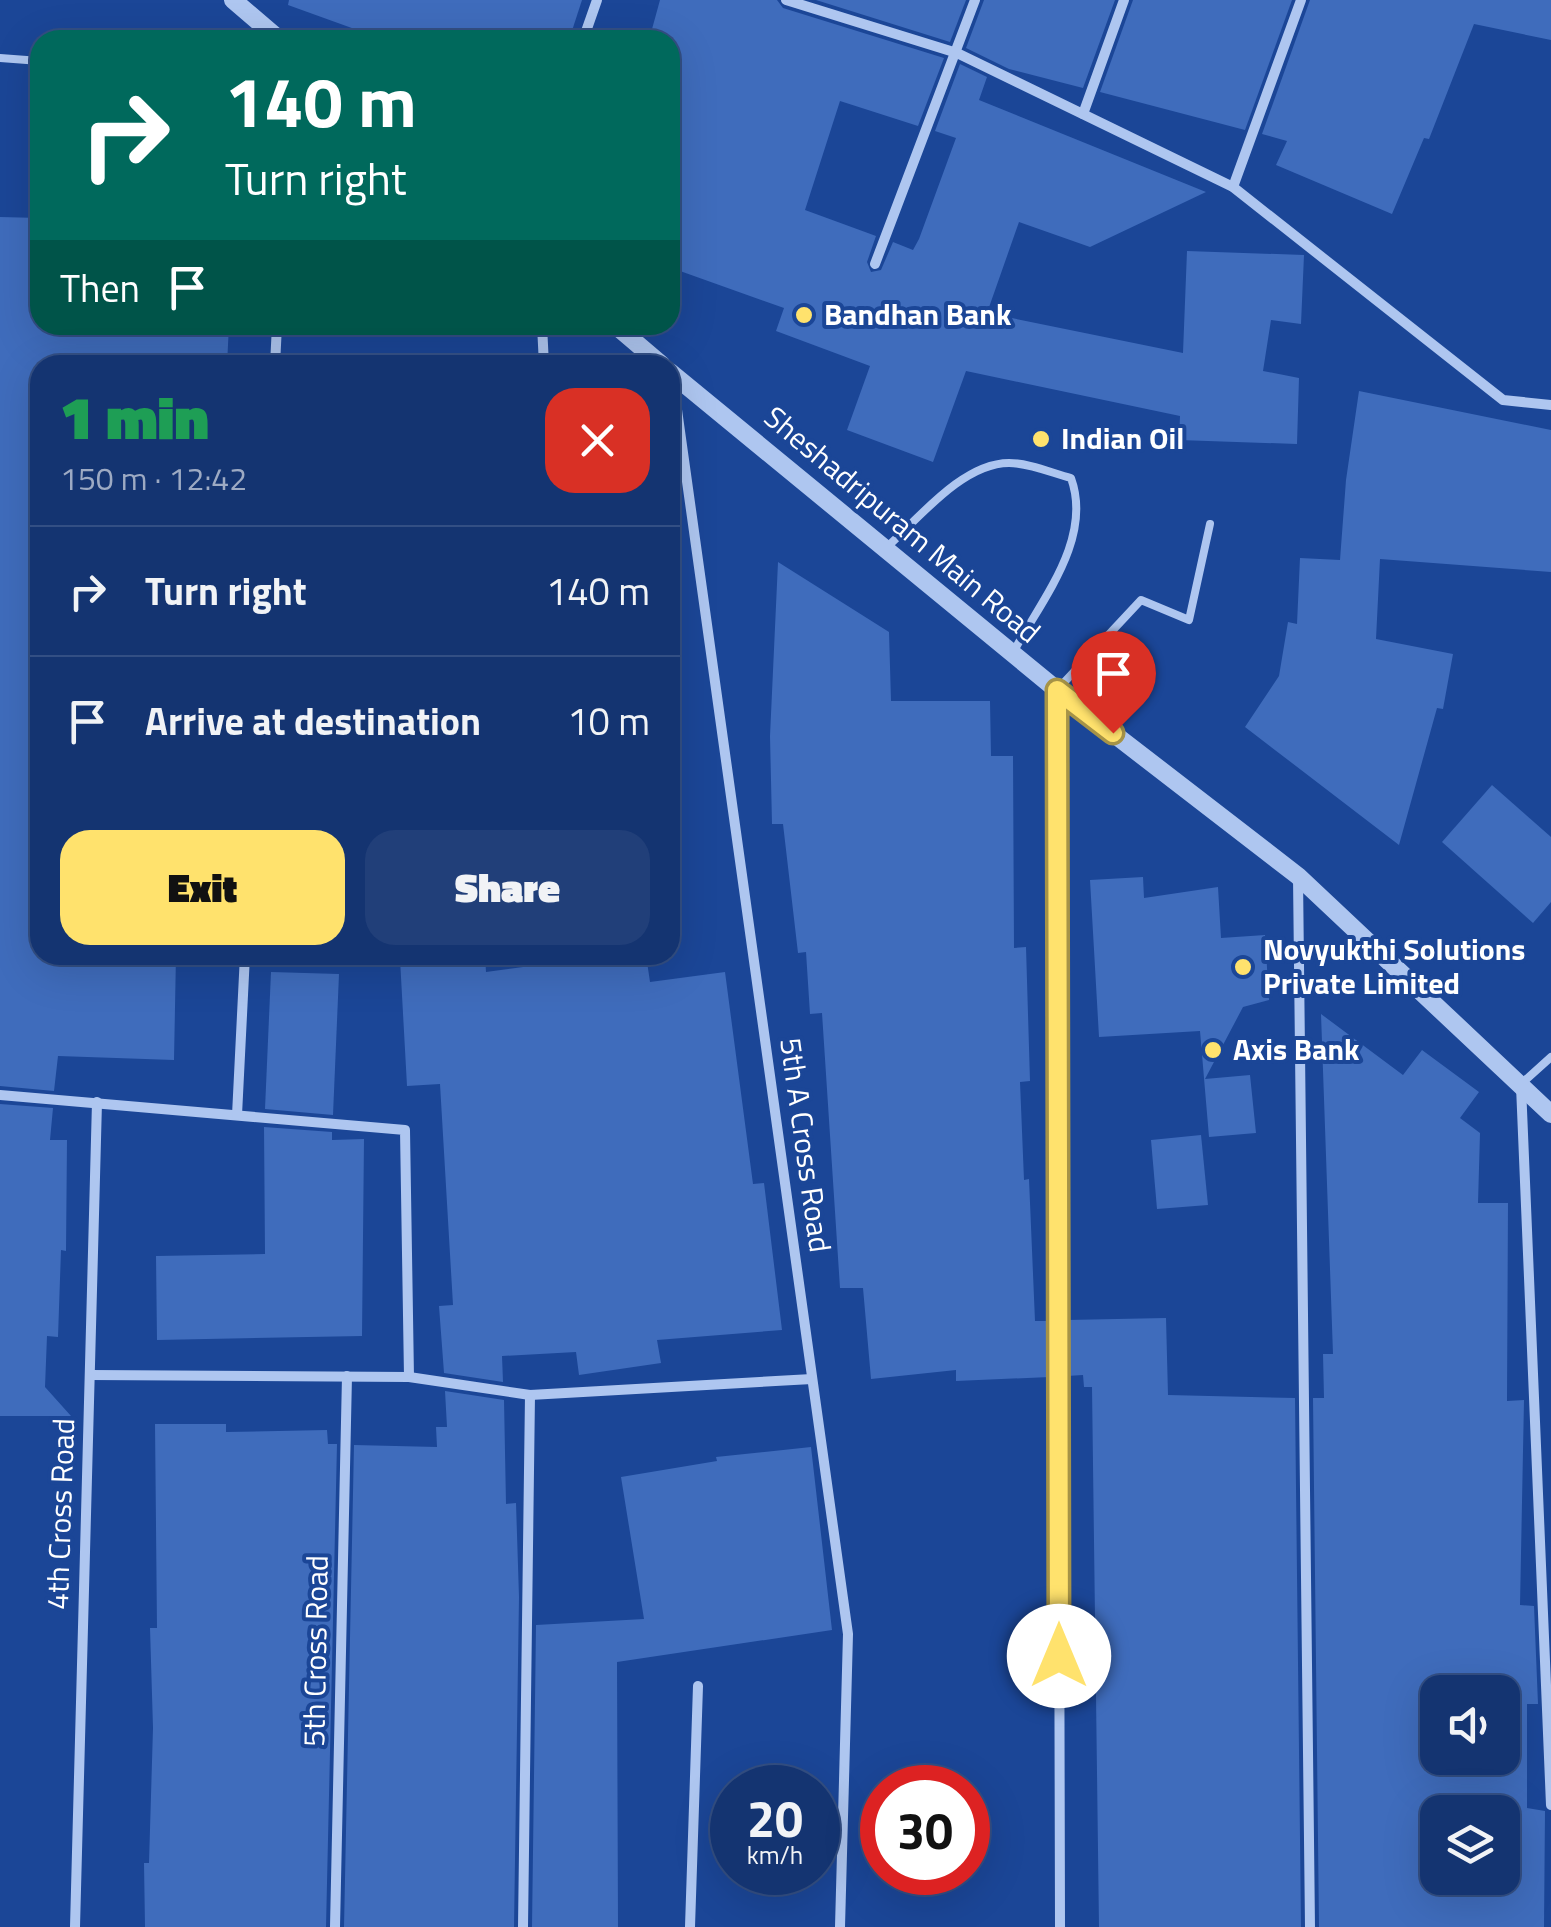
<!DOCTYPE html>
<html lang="en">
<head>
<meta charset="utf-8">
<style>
  :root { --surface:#143471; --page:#213f79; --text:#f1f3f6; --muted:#9daac3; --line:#334f84; --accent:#ffe26d }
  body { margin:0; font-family:"Titillium Web",sans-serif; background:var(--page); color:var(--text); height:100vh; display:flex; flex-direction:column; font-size:38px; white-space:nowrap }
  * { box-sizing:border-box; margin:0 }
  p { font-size:32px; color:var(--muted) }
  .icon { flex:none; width:55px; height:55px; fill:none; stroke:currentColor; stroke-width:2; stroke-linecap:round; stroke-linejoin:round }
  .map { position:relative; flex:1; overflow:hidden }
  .sheet { position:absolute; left:30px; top:355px; width:650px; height:610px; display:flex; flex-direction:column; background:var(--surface); border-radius:30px; box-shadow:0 10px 40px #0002,0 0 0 2px var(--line) }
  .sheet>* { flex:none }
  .top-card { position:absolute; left:30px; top:30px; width:650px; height:305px; border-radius:30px; box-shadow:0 10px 40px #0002,0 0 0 2px var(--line); background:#00695c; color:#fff; overflow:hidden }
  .controls { position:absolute; left:1420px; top:1675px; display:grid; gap:20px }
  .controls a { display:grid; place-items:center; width:100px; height:100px; border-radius:20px; background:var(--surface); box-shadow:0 10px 40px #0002,0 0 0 2px var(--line); font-size:50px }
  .speed { position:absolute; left:710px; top:1765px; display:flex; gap:20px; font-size:50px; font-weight:700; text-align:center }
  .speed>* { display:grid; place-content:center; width:130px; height:130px; border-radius:50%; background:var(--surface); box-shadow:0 10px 40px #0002,0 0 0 2px var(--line); line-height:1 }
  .speed small { font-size:25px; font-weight:400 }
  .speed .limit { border:15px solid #d22; background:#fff; color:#111 }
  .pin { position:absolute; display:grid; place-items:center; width:85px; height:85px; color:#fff; margin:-102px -42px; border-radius:50% 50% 50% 0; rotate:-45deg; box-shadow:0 0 10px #0007 }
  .pin .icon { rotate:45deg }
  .me { position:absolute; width:110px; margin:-55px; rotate:0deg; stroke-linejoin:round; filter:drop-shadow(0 0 8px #0008) }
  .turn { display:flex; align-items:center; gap:35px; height:210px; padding:0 30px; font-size:45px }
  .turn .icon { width:130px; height:130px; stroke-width:2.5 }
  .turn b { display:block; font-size:70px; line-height:85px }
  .then { display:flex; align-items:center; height:95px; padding:0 30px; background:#0003; gap:20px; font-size:38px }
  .round { display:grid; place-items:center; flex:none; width:105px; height:105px; border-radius:30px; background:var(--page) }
  .headline { display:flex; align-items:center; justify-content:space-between; height:170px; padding:0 30px }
  h1 { font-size:60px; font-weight:800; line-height:75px; color:#1e9e55 }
  .button { display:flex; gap:20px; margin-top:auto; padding:20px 30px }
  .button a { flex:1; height:115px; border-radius:30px; background:var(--accent); color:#111; font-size:40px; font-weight:800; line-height:115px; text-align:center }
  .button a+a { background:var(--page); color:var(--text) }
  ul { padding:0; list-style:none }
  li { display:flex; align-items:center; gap:30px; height:130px; padding:0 30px; border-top:2px solid var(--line) }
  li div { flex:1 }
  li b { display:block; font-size:38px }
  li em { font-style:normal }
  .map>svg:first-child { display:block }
  .building { fill:#3f6cbc; fill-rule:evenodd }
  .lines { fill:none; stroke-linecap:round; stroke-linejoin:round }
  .service { stroke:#aec6f0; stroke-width:8 }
  .minor { stroke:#aec6f0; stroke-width:10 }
  .tertiary { stroke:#aec6f0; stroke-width:18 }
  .route-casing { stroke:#a69347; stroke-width:25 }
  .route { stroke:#ffe26d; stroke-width:18 }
  .poi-dot { fill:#ffe26d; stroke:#1b4697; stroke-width:4 }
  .labels { text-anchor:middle; stroke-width:8; stroke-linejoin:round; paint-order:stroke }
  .poi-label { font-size:30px; font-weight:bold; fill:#fff; stroke:#1b4697; text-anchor:start }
  .street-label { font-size:30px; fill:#fff; stroke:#1b4697 }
</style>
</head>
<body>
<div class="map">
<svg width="1551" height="1927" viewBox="0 0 1551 1927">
  <rect width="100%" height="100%" fill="#1b4697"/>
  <!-- building -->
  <g class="building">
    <path d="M 289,0 L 582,0 L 569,40 L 385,40 L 288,5 Z"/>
    <path d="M 660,0 L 777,0 L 783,8 L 944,58 L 918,126 L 840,101 L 805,210 L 876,236 L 867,262 L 871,272 L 881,270 L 893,242 L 913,250 L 919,239 L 956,138 L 935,131 L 960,64 L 987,77 L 979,100 L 1206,192 L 1090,247 L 1019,222 L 987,313 L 1183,353 L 1187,251 L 1304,255 L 1301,324 L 1271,320 L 1263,371 L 1299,378 L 1297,444 L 1179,440 L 1180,416 L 966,371 L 933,462 L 847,430 L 870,366 L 776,331 L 784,308 L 680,271 L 670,262 L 670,40 L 649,40 Z"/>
    <path d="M 816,0 L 966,0 L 950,42 Z"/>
    <path d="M 984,0 L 1115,0 L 1083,88 L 1009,69 L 966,48 Z"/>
    <path d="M 1133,0 L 1292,0 L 1245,130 L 1100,92 Z"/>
    <path d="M 1310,0 L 1551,0 L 1551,40 L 1474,24 L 1429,139 L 1424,138 L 1392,214 L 1276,165 L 1287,141 L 1262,134 Z"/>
    <path d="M 0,217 L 40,218 L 40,325 L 229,325 L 227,365 L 40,365 L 40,955 L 176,955 L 174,1060 L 58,1056 L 54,1091 L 0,1086 Z"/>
    <path d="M 1359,391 L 1551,430 L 1551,572 L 1380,559 L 1376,639 L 1453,654 L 1443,709 L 1437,708 L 1399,845 L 1245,727 L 1279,676 L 1288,622 L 1297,624 L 1300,558 L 1340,560 L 1346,480 Z"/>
    <path d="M 778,562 L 889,632 L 891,701 L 990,701 L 991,756 L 1013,756 L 1014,948 L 1026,947 L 1030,1081 L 1020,1082 L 1024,1180 L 1029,1179 L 1035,1321 L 1050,1321 L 1050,1377 L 956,1381 L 956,1370 L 871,1379 L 863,1288 L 840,1288 L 822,1013 L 810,1014 L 806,952 L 798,953 L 783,824 L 772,824 L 770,736 Z"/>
    <path d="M 1492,785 L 1551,837 L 1551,902 L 1533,923 L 1442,842 Z"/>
    <path d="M 1143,877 L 1144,898 L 1218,887 L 1221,938 L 1265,935 L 1269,1000 L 1243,1007 L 1205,1079 L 1250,1075 L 1256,1133 L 1209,1137 L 1200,1031 L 1099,1037 L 1090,880 Z"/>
    <path d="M 485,955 L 486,972 L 614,955 L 646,955 L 650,982 L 725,972 L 753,1184 L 764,1183 L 782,1330 L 657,1340 L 661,1363 L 579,1375 L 576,1352 L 502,1356 L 503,1382 L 444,1373 L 439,1306 L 453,1305 L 440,1084 L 407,1086 L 400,959 Z"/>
    <path d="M 271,972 L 339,974 L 333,1115 L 265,1109 Z"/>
    <path d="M 1321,1014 L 1403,1075 L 1422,1050 L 1479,1092 L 1460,1118 L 1480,1133 L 1478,1203 L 1508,1203 L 1507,1401 L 1524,1400 L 1520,1605 L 1534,1606 L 1538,1704 L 1527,1704 L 1527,1808 L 1545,1811 L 1544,1927 L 1319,1927 L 1313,1398 L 1324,1398 L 1323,1354 L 1333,1354 ZM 1438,1692 L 1502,1692 L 1502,1758 L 1438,1758 ZM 1438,1812 L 1502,1812 L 1502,1878 L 1438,1878 Z"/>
    <path d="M 0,1104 L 53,1108 L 50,1140 L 67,1140 L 66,1251 L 61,1250 L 58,1337 L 47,1336 L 45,1387 L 71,1416 L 0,1416 Z"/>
    <path d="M 264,1127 L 332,1132 L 332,1140 L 364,1139 L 362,1336 L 157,1340 L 156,1256 L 265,1254 Z"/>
    <path d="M 1201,1135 L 1208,1205 L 1157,1209 L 1151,1140 Z"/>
    <path d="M 1166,1318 L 1168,1395 L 1295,1398 L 1301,1927 L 1099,1927 L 1092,1387 L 1084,1387 L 1083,1375 L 1067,1376 L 1067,1320 Z"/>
    <path d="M 445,1391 L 504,1400 L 506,1504 L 516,1503 L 519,1597 L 514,1927 L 344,1927 L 354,1445 L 437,1447 L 436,1427 L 447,1427 Z"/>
    <path d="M 155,1424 L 226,1424 L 226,1432 L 327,1430 L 328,1444 L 337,1444 L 326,1927 L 145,1927 L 144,1863 L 149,1863 L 153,1728 L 150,1628 L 157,1628 Z"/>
    <path d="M 811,1447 L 832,1630 L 617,1662 L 618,1927 L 532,1927 L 536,1625 L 644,1619 L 621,1477 L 717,1461 L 716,1457 Z"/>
  </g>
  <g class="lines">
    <!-- service -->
    <g class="service">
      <path d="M 0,58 L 40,61"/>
      <path d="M 887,547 C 919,518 963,463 1009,463 C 1029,463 1052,473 1071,478 C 1093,539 1042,599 1014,651"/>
      <path d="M 1057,690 L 1141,600 L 1189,620 L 1210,524"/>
      <path d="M 1521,1084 L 1551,1057"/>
    </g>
    <!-- minor -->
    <g class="minor">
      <path d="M 786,0 L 957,53 L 1233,187 L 1503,400 L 1551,405"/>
      <path d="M 583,40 L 597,0"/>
      <path d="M 1083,114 L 1124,0"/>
      <path d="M 1233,187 L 1301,0"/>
      <path d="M 875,264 L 975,0"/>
      <path d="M 542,325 L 544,365"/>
      <path d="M 275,365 L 277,325"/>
      <path d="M 672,374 L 848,1634 L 840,1927"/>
      <path d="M 1057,690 L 1060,1927"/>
      <path d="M 1298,877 L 1310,1927"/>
      <path d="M 1521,1086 L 1551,1805"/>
      <path d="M 0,1095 L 405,1130 L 409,1377"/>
      <path d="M 237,1115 L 245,955"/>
      <path d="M 90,1375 L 409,1377 L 530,1395 L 812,1379"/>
      <path d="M 75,1927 L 97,1102"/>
      <path d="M 335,1927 L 347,1376"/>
      <path d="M 523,1927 L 530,1395"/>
      <path d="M 690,1927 L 698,1686"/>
    </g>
    <!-- tertiary -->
    <g class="tertiary">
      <path d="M 233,0 L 280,40"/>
      <path d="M 615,325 L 662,365"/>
      <path d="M 670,372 L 1057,690 L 1298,876 L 1551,1114"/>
    </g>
  </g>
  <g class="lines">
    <defs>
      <path id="route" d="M 1059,1656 L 1057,690 L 1113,733"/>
    </defs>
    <!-- route casing -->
    <use href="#route" class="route-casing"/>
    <!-- route -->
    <use href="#route" class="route"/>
  </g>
  <!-- markers -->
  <g class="poi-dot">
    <circle cx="804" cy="315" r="10"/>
    <circle cx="1041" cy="439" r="10"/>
    <circle cx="1243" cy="967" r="10"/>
    <circle cx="1213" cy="1050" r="10"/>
  </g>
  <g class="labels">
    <!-- poi labels -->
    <g class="poi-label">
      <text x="824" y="325">Bandhan Bank</text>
      <text x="1061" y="449">Indian Oil</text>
      <text x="1263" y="960">Novyukthi Solutions<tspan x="1263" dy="34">Private Limited</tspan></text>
      <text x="1233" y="1060">Axis Bank</text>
    </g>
    <!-- street labels -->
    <g class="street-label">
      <text transform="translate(902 525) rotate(40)" y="10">Sheshadripuram Main Road</text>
      <text transform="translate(805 1145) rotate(82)" y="10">5th A Cross Road</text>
      <text transform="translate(61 1514) rotate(-88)" y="10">4th Cross Road</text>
      <text transform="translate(316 1651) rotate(-89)" y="10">5th Cross Road</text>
    </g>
  </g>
</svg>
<div class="controls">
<a><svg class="icon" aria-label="sound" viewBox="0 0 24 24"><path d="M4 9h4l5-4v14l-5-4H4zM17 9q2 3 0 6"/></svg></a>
<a><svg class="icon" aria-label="layers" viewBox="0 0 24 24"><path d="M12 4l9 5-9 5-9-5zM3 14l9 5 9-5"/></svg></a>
</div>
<div class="speed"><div>20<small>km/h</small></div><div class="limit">30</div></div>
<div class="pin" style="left:1113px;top:733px;background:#d93025"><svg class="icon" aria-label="arrive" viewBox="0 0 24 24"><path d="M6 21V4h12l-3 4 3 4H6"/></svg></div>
<svg class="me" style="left:1059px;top:1656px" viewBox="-20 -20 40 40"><circle r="19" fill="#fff"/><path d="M0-13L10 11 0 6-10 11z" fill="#ffe26d"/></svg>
<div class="top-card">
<div class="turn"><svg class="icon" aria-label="right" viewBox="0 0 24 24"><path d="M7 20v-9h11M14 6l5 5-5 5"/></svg><div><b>140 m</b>Turn right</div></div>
<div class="then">Then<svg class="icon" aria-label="arrive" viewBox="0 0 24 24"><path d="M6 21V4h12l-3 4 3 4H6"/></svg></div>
</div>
<section class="sheet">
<div class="headline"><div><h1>1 min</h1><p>150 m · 12:42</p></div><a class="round" style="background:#d93025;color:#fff"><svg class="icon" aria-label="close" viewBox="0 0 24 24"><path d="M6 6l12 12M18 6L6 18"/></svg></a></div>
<ul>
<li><svg class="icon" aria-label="right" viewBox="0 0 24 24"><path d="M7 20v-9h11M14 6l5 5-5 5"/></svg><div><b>Turn right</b></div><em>140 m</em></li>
<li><svg class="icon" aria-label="arrive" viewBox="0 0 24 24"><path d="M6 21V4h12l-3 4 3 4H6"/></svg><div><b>Arrive at destination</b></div><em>10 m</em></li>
</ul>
<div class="button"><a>Exit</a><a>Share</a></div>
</section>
</div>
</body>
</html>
